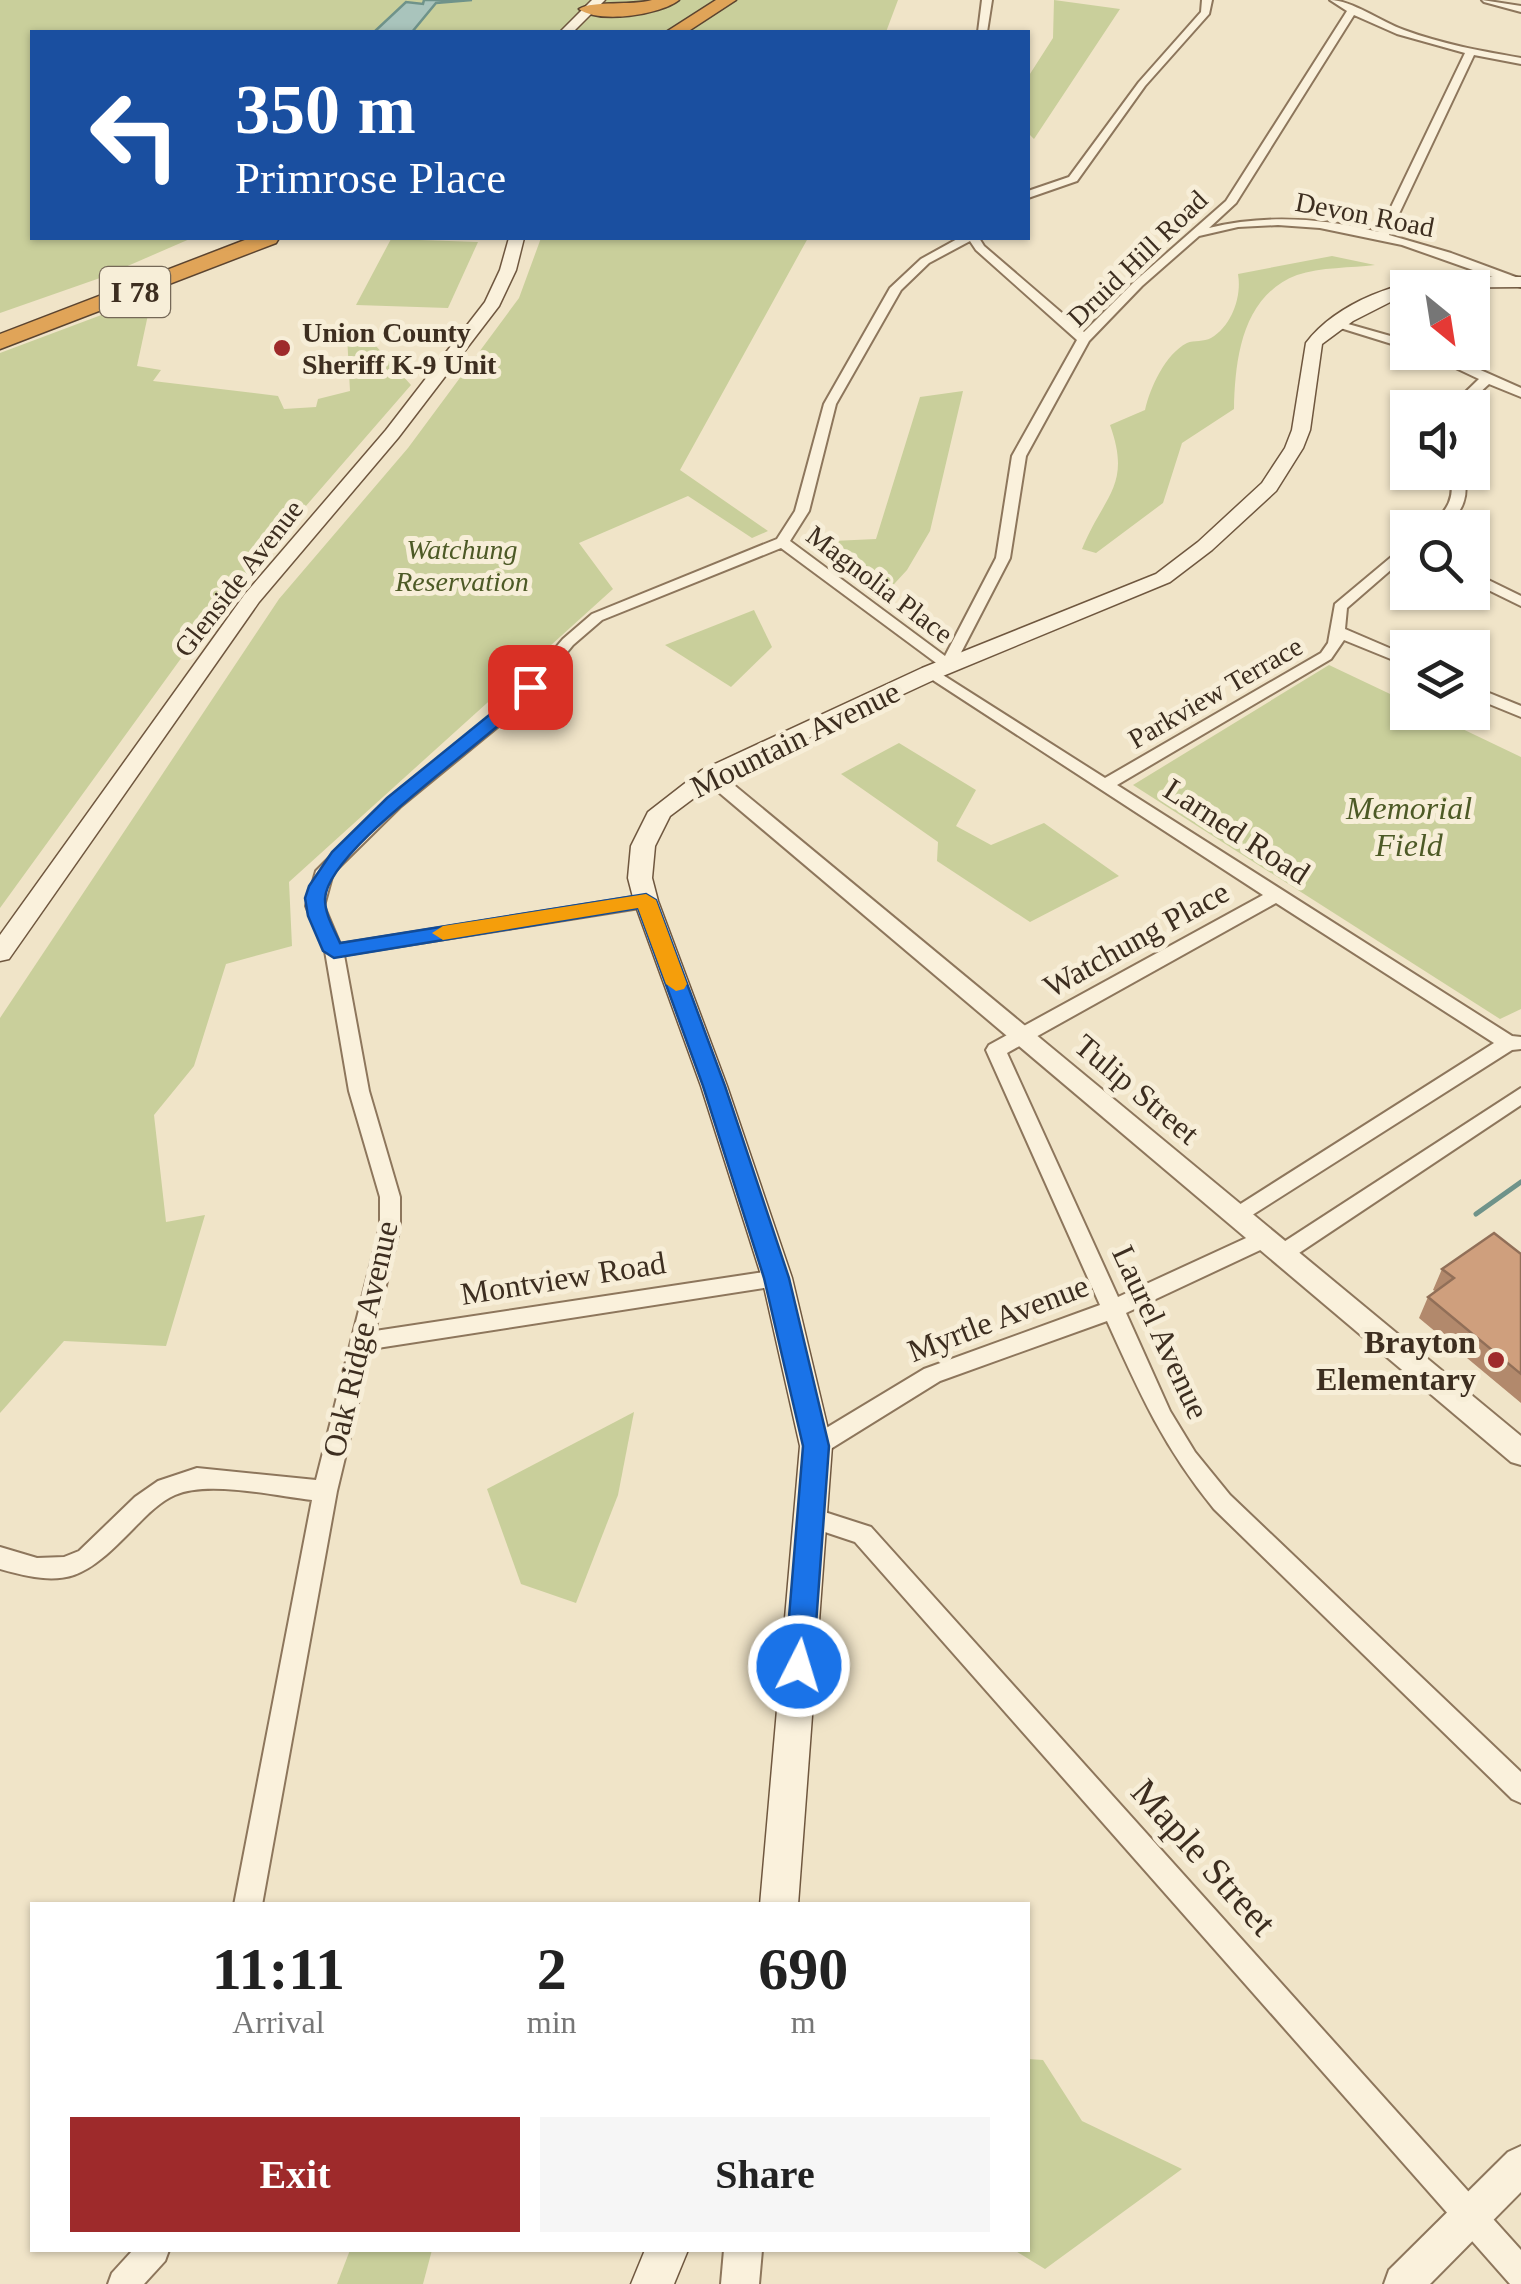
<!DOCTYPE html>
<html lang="en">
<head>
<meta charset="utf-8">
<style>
  :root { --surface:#fff; --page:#f6f6f6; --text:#222; --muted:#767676; --accent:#9e2a2b }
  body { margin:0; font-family:Georgia,serif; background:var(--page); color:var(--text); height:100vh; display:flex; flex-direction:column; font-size:38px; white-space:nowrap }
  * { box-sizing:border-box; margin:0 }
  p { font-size:32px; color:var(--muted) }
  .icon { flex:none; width:55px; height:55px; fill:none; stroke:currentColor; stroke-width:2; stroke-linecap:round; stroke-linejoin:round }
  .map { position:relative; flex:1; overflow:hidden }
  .side { position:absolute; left:30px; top:1902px; width:1000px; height:350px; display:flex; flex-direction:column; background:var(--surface); border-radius:0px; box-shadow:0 2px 8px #0004 }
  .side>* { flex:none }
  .hud { position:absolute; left:30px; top:30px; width:1000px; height:210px; border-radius:0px; box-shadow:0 2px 8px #0004; background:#1a4fa0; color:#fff; overflow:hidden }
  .needle { width:65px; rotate:150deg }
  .buttons { position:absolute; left:1390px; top:270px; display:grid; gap:20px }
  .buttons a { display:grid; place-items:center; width:100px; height:100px; border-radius:0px; background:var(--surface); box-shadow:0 2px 8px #0004; font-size:50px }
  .pin { position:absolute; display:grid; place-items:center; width:85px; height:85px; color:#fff; margin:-42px; border-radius:20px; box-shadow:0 5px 15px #0006 }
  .me { position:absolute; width:110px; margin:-55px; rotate:5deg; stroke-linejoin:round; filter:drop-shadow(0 0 8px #0008) }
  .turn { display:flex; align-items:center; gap:35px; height:210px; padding:0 40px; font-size:45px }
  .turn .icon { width:130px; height:130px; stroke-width:2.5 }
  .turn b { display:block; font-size:70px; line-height:85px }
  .eta { display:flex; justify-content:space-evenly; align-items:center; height:170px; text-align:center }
  .eta b { font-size:60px; font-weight:800; line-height:70px }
  .cta { display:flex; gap:20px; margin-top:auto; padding:20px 40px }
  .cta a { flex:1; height:115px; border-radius:0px; background:var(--accent); color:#fff; font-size:40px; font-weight:800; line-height:115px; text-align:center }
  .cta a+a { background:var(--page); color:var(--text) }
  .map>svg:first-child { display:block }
  .green { fill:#c9cf9b }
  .water { fill:#a9c4bc; stroke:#6f938a; stroke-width:2.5 }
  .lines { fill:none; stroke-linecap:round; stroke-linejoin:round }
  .stream { stroke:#6f938a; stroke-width:5 }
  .minor-casing { stroke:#8d765c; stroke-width:4 }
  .tertiary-casing { stroke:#8d765c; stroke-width:4 }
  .secondary-casing { stroke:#6f573f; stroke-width:3 }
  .motorway-casing { stroke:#5b4430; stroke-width:3 }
  .minor { fill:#faf1dc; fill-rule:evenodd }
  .tertiary { fill:#faf1dc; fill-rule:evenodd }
  .secondary { fill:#faf1dc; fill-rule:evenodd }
  .motorway { fill:#e0a458; fill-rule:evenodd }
  .wall { fill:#b2896c }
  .building { fill:#cf9f7d; stroke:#916f58; stroke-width:2.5 }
  .route { fill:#1a73e8; stroke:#114b97; stroke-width:2.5 }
  .slow { fill:#f59e0b }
  .poi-dot { fill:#9e2a2b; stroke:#f7eed8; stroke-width:4 }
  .labels { text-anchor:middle; stroke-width:10; stroke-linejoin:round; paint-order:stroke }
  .far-street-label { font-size:28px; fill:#3d2e20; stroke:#f7eed8 }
  .far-poi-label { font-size:28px; font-weight:bold; fill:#3d2e20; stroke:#f7eed8; text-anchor:start }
  .far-park-label { font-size:28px; font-style:italic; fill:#4d5a26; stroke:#f7eed8 }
  .shield { fill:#f7eed8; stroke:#756857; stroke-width:2.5 }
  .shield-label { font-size:30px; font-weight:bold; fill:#3d2e20 }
  .street-label { font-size:32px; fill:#3d2e20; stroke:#f7eed8 }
  .park-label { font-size:32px; font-style:italic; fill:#4d5a26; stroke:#f7eed8 }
  .poi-label { font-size:32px; font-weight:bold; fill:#3d2e20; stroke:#f7eed8; text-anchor:end }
  .near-street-label { font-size:38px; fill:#3d2e20; stroke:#f7eed8 }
</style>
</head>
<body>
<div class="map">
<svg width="1521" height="2284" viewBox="0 0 1521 2284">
  <rect width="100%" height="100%" fill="#f0e4c8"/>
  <!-- green -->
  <g class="green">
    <path d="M 0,0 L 898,0 L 886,32 L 32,32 L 32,238 L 192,238 L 100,278 L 0,313 Z"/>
    <path d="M 1054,0 L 1120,9 L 1034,139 L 1028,133 L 1028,77 L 1053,38 Z"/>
    <path d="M 541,238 L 808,238 L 680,470 L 768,531 L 752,538 L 688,496 L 579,543 L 613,589 L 289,882 L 292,946 L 226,964 L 194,1066 L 154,1115 L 166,1222 L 205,1215 L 166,1346 L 64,1341 L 0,1413 L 0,1018 L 279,599 L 408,448 L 519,298 Z"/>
    <path d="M 391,239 L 478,242 L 448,308 L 356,305 Z"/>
    <path d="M 1332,256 L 1375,265 C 1352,268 1320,267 1297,275 C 1242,296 1235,359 1234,409 L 1182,443 L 1163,503 L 1096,553 L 1082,549 C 1104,495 1132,486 1110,425 L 1145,410 C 1150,388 1165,354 1187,343 C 1194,340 1204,342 1211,338 C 1232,326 1242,296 1238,274 Z"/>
    <path d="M 152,296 L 137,366 L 161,370 L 153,381 L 278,396 L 284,409 L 316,407 L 318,399 L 350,391 L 347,335 L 367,336 L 411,385 L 219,606 L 0,908 L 0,353 Z"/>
    <path d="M 963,391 L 930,531 L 907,570 L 883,596 L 811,542 L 876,539 L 920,397 Z"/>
    <path d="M 754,610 L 772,647 L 731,687 L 665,645 Z"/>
    <path d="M 1329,665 L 1407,702 L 1408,712 L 1429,713 L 1521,757 L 1521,1009 L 1500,1019 L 1133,785 Z"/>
    <path d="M 899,743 L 976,790 L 956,826 L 991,845 L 1044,823 L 1119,876 L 1030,922 L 937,861 L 938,842 L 841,774 Z"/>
    <path d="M 634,1412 L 618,1495 L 576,1603 L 521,1584 L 487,1489 Z"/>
    <path d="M 1028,2059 L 1043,2060 L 1082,2121 L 1182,2169 L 1045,2269 L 1014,2250 L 1028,2250 Z"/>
    <path d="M 350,2250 L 432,2250 L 423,2284 L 337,2284 Z"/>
  </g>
  <!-- water -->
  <path class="water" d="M 424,0 L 472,0 L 436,3 L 412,32 L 374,32 L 406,2 L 423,4 Z"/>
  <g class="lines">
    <!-- stream -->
    <path class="stream" d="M 1476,1214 L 1521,1182"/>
    <defs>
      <g id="minor">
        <path d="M 982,0 L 992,0 L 987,32 L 978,32 Z"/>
        <path d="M 1202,0 L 1212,0 L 1209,14 L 1145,86 L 1077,181 L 1028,198 L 1028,191 L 1069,177 L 1139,82 L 1201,12 Z"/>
        <path d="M 1330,0 C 1351,0 1382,22 1404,30 C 1442,44 1481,51 1521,58 L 1521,64 L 1474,55 L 1389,235 L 1451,253 L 1521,279 L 1521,287 L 1402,245 L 1320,228 L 1278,225 L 1238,227 L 1199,236 L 1142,286 L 1089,341 L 1026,456 L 1010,558 L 953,668 L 943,668 L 781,548 L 602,620 L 573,645 L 523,706 L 400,807 L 333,873 L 324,906 L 340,944 L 646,895 L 655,901 L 646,907 L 344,955 L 369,1091 L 400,1197 L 400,1227 L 375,1331 L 777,1270 L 785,1272 L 788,1278 L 785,1284 L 777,1286 L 371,1349 L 337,1491 L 262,1905 L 234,1905 L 312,1500 C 275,1496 208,1480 175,1495 C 159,1502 146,1516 134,1528 C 85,1578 69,1589 0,1569 L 0,1547 L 37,1558 L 64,1557 L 79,1551 L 135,1497 L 158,1481 L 197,1468 L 316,1480 L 380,1227 L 380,1197 L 349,1091 L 325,951 L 306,906 L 316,871 L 388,799 L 511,700 L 563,639 L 592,614 L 777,539 L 795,511 L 824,404 L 890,288 L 921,259 L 959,238 L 979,238 L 984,246 L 1084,332 L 1134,282 L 1226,201 L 1347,11 ZM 1354,15 L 1397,34 L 1465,53 L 1379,232 C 1322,218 1266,214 1209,228 L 1236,203 ZM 970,241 L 976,250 L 1077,340 L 1012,456 L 996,558 L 945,656 L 790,541 L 809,511 L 836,404 L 901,290 L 929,263 Z"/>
        <path d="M 1482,0 L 1521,6 L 1521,12 L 1484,2 Z"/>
        <path d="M 1334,320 L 1408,341 L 1408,349 L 1334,326 Z"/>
        <path d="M 1422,352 L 1440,352 L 1521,388 L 1521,397 L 1489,384 L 1463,408 L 1449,408 L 1479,379 Z"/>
        <path d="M 1449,472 L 1463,472 C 1470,496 1463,511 1445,528 L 1429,528 C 1447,510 1457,498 1449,472 Z"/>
        <path d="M 1408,543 L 1408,555 L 1347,608 L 1345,629 L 1408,656 L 1408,666 L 1344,640 L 1331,659 L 1117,785 L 1512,1036 L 1521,1037 L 1521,1049 L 1512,1050 L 1238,1224 L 1231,1222 L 1228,1216 L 1231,1210 L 1494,1043 L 1276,903 L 1007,1053 L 1118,1297 L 1257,1233 L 1271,1233 L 1274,1239 L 1271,1245 L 1126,1313 L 1170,1411 L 1195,1452 L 1230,1495 L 1521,1772 L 1521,1803 L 1512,1799 L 1214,1509 C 1163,1446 1140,1394 1107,1321 L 940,1381 L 824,1453 L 816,1456 L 808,1453 L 805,1446 L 808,1439 L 924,1369 L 1100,1305 L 986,1050 L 989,1045 L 1263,895 L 922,673 L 930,668 L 935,670 L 1105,778 L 1321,653 L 1328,643 L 1335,604 Z"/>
        <path d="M 1472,572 L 1521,596 L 1521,606 L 1472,582 Z"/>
        <path d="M 1472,686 L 1521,706 L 1521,717 L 1472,697 Z"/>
        <path d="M 1521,1088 L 1521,1105 L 1290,1259 L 1276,1259 L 1272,1253 L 1276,1247 Z"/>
        <path d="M 812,1508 L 871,1527 L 1521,2250 L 1521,2284 L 1510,2284 L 855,1542 L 804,1525 L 800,1518 L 804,1511 Z"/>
        <path d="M 133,2250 L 169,2250 L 165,2261 L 144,2284 L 108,2284 L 112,2273 Z"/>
      </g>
      <g id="tertiary">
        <path d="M 710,769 L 717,771 L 1521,1436 L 1521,1465 L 1511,1462 L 703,779 L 700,775 Z"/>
        <path d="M 1521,2146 L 1521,2192 L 1430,2284 L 1384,2284 L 1389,2270 L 1508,2152 Z"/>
        <path d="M 724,2250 L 762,2250 L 759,2284 L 721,2284 Z"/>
      </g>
      <g id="secondary">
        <path d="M 592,0 L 605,0 L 573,32 L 560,32 Z"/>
        <path d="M 509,238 L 524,238 L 516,270 L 499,306 L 398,438 L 259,602 L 9,959 L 0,961 L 0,935 L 245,594 L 386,430 L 485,302 L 500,270 Z"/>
        <path d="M 1452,276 L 1521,277 L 1521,287 L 1408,288 L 1408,293 L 1353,321 L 1322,344 L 1310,430 L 1303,448 L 1276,491 L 1212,550 L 1170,582 L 938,678 L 718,780 L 670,816 L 655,846 L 652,878 L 658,901 L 727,1086 L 792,1278 L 832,1446 L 798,1905 L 760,1905 L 800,1446 L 762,1278 L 701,1086 L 634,901 L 628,878 L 631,846 L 648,812 L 702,770 L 922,668 L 1156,574 L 1198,542 L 1262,483 L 1285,448 L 1292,430 L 1306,343 C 1338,301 1401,280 1452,276 Z"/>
        <path d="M 645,2250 L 688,2250 L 674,2284 L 631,2284 Z"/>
      </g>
      <g id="motorway">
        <path d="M 652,0 L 679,0 C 660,15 599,24 579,9 C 593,0 632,6 652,0 Z"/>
        <path d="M 716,0 L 736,0 L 687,32 L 666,32 Z"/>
        <path d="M 250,238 L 279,238 L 276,243 L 0,349 L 0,334 Z"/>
      </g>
    </defs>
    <!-- minor casing -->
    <use href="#minor" class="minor-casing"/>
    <!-- tertiary casing -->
    <use href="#tertiary" class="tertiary-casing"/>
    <!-- secondary casing -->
    <use href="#secondary" class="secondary-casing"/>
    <!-- motorway casing -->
    <use href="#motorway" class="motorway-casing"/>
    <!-- minor -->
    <use href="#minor" class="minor"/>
    <!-- tertiary -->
    <use href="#tertiary" class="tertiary"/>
    <!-- secondary -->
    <use href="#secondary" class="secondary"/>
    <!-- motorway -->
    <use href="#motorway" class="motorway"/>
  </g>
  <!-- wall -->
  <path class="wall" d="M 1521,1254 L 1521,1403 L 1419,1318 L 1428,1297 L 1435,1291 L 1433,1290 L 1442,1269 Z"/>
  <!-- building -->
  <path class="building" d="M 1494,1233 L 1521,1254 L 1521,1374 L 1428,1297 L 1454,1278 L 1442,1269 Z"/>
  <!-- route -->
  <path class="route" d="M 530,682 L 539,687 C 500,735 327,846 325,899 C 325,915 334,929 340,943 L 646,894 L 656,900 L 725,1086 L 789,1278 L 829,1446 L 813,1666 L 809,1675 L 799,1679 L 789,1675 L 785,1666 L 803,1446 L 764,1278 L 703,1086 L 638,908 L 334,958 L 323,951 L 308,916 L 305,898 L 309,886 L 332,852 L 387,798 Z"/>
  <!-- slow -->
  <path class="slow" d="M 646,894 L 656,900 L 687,984 L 684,989 L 676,991 L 666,984 L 638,908 L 443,940 L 432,933 L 443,926 Z"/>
  <!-- markers -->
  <g class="poi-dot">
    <circle cx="282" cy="348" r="10"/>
    <circle cx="1496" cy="1360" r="10"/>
  </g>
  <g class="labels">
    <!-- far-street labels -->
    <g class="far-street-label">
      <text transform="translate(1365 214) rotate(11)" y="10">Devon Road</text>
      <text transform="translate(1137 258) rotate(-44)" y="10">Druid Hill Road</text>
      <text transform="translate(238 578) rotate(-52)" y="10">Glenside Avenue</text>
      <text transform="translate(880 584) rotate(37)" y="10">Magnolia Place</text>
      <text transform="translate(1215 692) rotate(-30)" y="10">Parkview Terrace</text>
    </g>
    <!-- far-poi labels -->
    <g class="far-poi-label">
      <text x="302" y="342">Union County<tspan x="302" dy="32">Sheriff K-9 Unit</tspan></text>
    </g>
    <!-- far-park labels -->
    <g class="far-park-label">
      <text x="462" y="559">Watchung<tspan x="462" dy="32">Reservation</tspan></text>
    </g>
    <!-- shield labels -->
    <rect class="shield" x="100" y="267" width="70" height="50" rx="8"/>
    <g class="shield-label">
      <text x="135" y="302">I 78</text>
    </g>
    <!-- street labels -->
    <g class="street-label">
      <text transform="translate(795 739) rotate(-26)" y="11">Mountain Avenue</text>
      <text transform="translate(1237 831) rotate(33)" y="11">Larned Road</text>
      <text transform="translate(1136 939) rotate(-29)" y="11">Watchung Place</text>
      <text transform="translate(1137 1089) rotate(40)" y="11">Tulip Street</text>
      <text transform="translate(563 1278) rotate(-9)" y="11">Montview Road</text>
      <text transform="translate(998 1318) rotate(-21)" y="11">Myrtle Avenue</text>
      <text transform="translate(1161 1332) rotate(65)" y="11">Laurel Avenue</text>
      <text transform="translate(360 1339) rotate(-77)" y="11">Oak Ridge Avenue</text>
    </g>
    <!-- park labels -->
    <g class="park-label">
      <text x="1409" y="819">Memorial<tspan x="1409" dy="37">Field</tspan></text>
    </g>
    <!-- poi labels -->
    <g class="poi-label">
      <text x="1476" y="1353">Brayton<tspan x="1476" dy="37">Elementary</tspan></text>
    </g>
    <!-- near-street labels -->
    <g class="near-street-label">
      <text transform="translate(1204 1857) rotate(48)" y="13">Maple Street</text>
    </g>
  </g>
</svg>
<div class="buttons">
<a><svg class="needle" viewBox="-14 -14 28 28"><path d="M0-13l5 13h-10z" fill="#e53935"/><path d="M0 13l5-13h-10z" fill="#767676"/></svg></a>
<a><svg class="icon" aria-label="sound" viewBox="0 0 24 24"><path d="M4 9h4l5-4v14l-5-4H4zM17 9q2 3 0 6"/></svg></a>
<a><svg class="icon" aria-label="search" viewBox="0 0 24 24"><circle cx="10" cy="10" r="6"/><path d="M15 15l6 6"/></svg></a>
<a><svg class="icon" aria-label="layers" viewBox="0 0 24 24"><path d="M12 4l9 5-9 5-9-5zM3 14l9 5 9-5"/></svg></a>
</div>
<div class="pin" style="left:530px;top:687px;background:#d93025"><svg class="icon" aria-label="arrive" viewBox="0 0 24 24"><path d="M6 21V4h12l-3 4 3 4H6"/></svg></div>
<svg class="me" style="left:799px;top:1666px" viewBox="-20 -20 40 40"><circle r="17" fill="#1a73e8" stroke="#fff" stroke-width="3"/><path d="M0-11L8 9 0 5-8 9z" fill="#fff"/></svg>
<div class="hud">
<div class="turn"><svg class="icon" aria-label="left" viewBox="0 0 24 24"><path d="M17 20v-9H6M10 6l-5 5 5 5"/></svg><div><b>350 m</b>Primrose Place</div></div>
</div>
<section class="side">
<div class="eta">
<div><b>11:11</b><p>Arrival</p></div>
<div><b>2</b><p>min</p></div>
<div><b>690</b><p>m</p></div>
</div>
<div class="cta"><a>Exit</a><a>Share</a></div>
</section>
</div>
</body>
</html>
